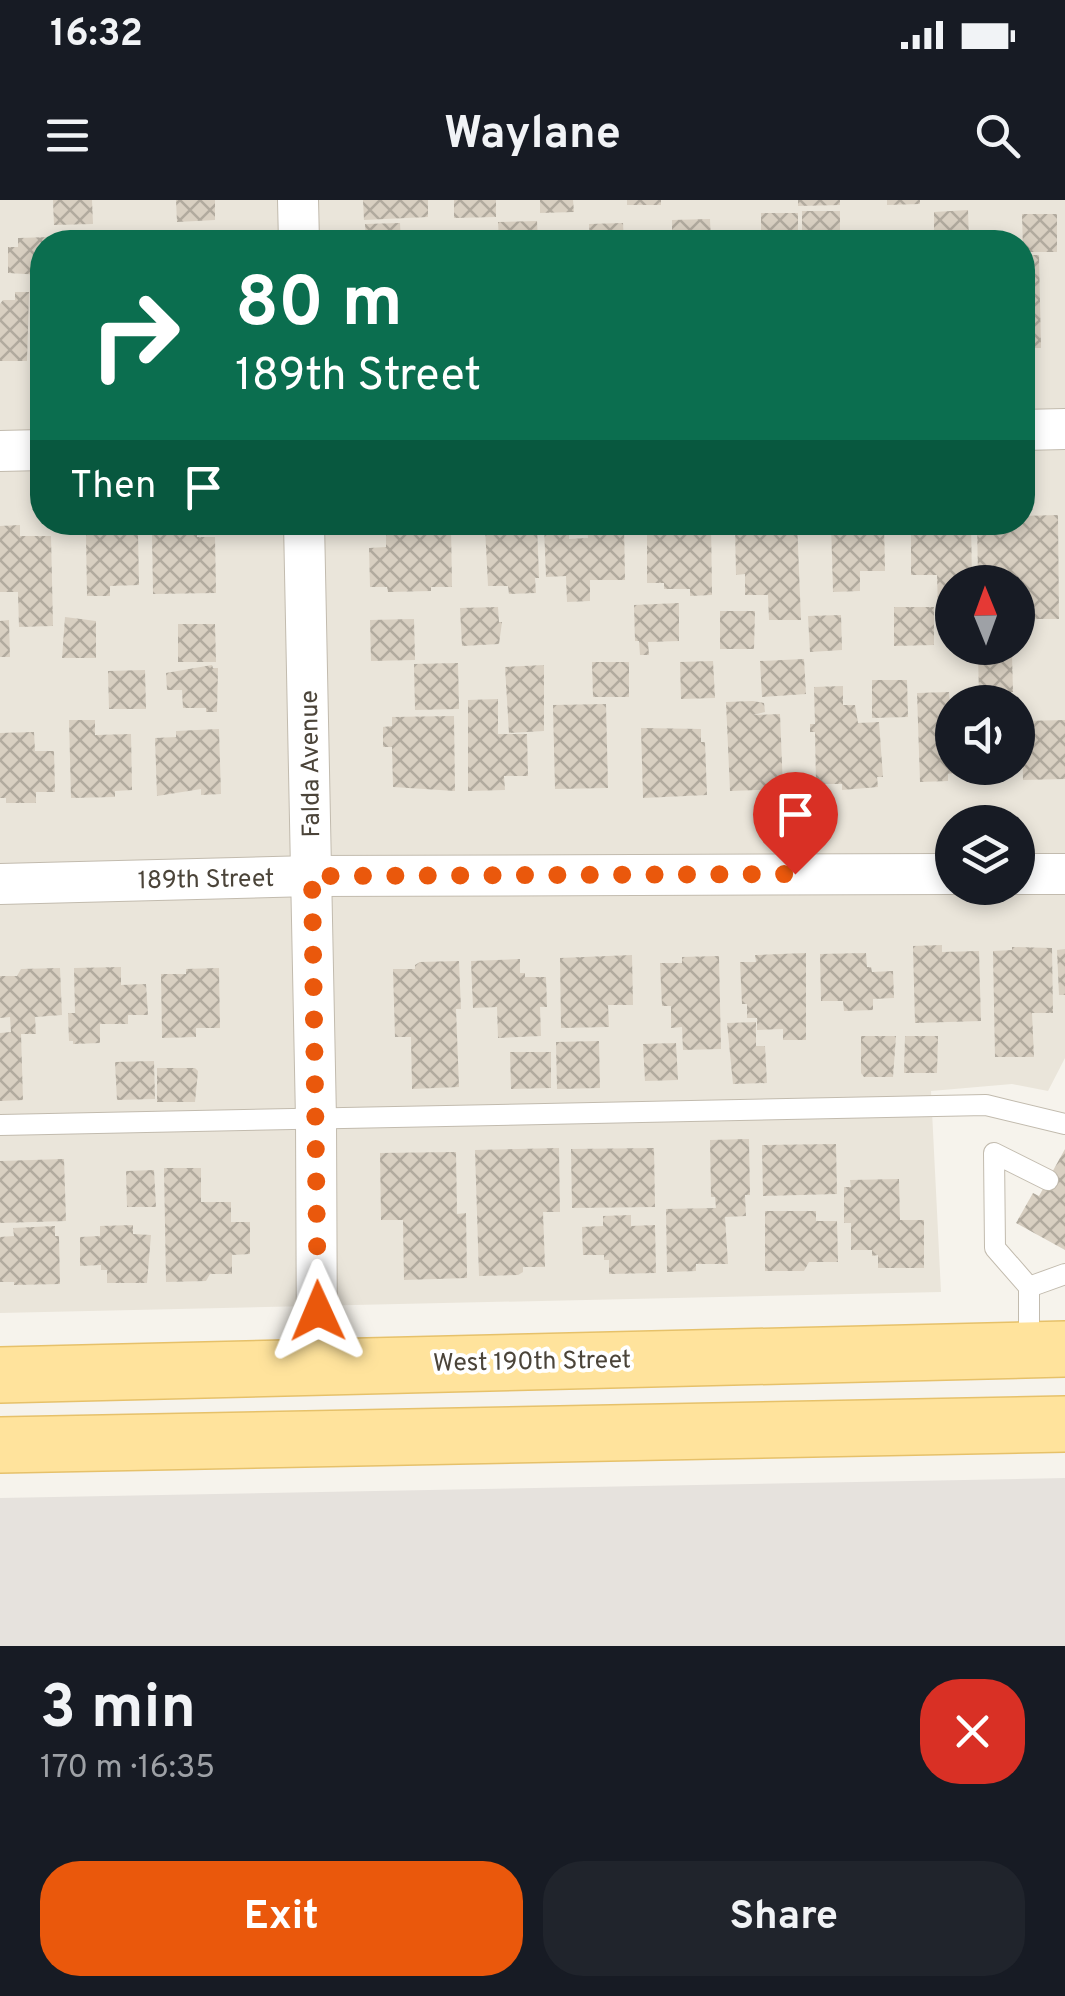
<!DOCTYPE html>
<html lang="en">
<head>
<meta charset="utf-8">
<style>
  :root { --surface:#171b24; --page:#20242c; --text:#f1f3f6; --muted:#9ea1a6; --accent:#ea580c }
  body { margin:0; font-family:Overpass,sans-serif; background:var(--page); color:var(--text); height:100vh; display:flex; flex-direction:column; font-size:38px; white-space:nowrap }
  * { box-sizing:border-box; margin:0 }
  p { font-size:32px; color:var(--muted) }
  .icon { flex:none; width:55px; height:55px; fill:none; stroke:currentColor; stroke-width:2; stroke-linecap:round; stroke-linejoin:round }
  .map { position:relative; height:1446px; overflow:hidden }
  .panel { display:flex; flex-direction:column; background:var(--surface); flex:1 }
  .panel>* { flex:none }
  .banner { position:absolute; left:30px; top:30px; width:1005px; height:305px; border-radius:40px; box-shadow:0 5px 15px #0003; background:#0b6e4f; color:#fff; overflow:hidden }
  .needle { width:65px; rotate:359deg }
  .controls { position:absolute; left:935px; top:365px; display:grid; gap:20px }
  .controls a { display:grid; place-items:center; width:100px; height:100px; border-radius:50%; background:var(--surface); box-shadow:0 5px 15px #0003; font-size:50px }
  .pin { position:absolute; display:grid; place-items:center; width:85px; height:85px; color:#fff; margin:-102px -42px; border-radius:50% 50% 50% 0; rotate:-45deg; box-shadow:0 0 10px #0007 }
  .pin .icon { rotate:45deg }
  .me { position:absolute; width:110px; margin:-55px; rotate:359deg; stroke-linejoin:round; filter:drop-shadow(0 0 8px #0008) }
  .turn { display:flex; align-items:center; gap:35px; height:210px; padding:0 40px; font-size:45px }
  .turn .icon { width:130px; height:130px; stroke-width:2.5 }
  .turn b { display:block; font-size:70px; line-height:85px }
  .then { display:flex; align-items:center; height:95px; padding:0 40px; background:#0003; gap:20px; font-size:38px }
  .round { display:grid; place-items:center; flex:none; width:105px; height:105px; border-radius:40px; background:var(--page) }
  .summary { display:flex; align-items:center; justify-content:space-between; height:170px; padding:0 40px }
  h1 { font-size:60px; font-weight:700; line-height:75px }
  .button { display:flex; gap:20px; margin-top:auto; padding:20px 40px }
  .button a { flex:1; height:115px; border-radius:40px; background:var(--accent); color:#fff; font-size:40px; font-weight:700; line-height:115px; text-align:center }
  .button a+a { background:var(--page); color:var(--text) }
  .status { display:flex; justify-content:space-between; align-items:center; height:70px; padding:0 50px; background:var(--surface); direction:ltr }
  .status svg { height:28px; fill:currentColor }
  header { display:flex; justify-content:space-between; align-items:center; height:130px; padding:0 40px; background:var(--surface); font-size:45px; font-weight:700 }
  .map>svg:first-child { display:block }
  .residential { fill:#eae5da; fill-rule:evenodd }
  .industrial { fill:#e6e2dd }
  .building { fill:url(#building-cross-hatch) }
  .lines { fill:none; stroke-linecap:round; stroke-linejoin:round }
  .lane-casing { stroke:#c2bbae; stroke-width:22 }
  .street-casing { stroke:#c2bbae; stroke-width:42 }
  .primary-casing { stroke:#e6c16a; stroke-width:58 }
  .lane { stroke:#fff; stroke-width:20 }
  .street { stroke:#fff; stroke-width:40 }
  .primary { stroke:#ffe39c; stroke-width:55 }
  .route { stroke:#ea580c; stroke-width:18; stroke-dasharray:0 32.4 }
  .labels { text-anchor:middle; stroke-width:8; stroke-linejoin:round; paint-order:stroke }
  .street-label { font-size:25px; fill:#4b4439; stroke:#fff }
</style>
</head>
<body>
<div class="status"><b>16:32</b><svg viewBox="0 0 49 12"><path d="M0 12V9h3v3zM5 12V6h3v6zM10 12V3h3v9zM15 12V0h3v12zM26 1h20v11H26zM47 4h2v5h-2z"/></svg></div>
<header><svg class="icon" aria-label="menu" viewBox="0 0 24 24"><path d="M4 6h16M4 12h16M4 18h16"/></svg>Waylane<svg class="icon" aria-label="search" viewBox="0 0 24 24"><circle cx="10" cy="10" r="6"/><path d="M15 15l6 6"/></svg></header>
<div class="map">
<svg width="1065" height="1446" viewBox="0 0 1065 1446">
  <defs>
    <pattern id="building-cross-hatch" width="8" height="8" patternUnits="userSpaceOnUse" patternTransform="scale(2.5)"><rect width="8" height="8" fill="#d8cfc1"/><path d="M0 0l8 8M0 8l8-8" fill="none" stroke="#b1aa9e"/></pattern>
  </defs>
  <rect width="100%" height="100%" fill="#f6f3ec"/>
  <!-- residential -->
  <path class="residential" d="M 0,0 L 1065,0 L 1065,858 L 1048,891 L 1012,884 L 931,891 L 941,1092 L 0,1113 ZM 42,42 L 1022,42 L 1022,322 L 42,322 ZM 952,382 L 1018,382 L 1018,448 L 952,448 ZM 952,502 L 1018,502 L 1018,568 L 952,568 ZM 952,622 L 1018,622 L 1018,688 L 952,688 Z"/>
  <!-- industrial -->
  <path class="industrial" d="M 1065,1278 L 1065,1446 L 0,1446 L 0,1298 Z"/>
  <!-- building -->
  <g class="building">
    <path d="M 53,0 L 92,0 L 93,24 L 54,25 Z"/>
    <path d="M 176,0 L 215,0 L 215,20 L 177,22 Z"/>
    <path d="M 363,0 L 428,0 L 428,17 L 364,20 Z"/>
    <path d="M 454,0 L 496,0 L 496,17 L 454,18 Z"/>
    <path d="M 540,0 L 573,0 L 574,12 L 540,13 Z"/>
    <rect x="627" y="0" width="34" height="5"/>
    <path d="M 798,0 L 840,0 L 840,5 L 798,6 Z"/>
    <path d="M 887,0 L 920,0 L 920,4 L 887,5 Z"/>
    <path d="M 968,10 L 969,42 L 934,42 L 934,12 Z"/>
    <rect x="802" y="11" width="38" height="31"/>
    <rect x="761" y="13" width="37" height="29"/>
    <path d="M 1022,14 L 1057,14 L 1057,52 L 1023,52 Z"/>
    <path d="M 710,19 L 711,42 L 672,42 L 672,20 Z"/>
    <path d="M 537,21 L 538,42 L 499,42 L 498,22 Z"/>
    <path d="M 400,23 L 401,42 L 366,42 L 365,24 Z"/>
    <path d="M 623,23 L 624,42 L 590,42 L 589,24 Z"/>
    <path d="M 189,30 L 189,33 L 216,32 L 216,42 L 146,42 L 146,31 Z"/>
    <rect x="100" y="33" width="37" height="9"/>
    <path d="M 51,37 L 51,42 L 42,42 L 42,75 L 8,73 L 8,47 L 18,47 L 18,38 Z"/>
    <path d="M 1022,55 L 1039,55 L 1041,148 L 1022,148 Z"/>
    <path d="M 15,92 L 29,92 L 27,161 L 0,161 L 0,104 L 3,100 L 15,100 Z"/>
    <path d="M 1058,315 L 1059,419 L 1033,419 L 1033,399 L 1018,399 L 1018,382 L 997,382 L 997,376 L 978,376 L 977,323 L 1022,322 L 1022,316 Z"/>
    <path d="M 499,322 L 537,326 L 539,378 L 535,378 L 536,393 L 509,394 L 508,386 L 488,386 L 485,327 L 500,327 Z"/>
    <path d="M 749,322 L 764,322 L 764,327 L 774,326 L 774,322 L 797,322 L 801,420 L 769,420 L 768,395 L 745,395 L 745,374 L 736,375 L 735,327 L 750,327 Z"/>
    <path d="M 831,322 L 884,322 L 885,371 L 860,371 L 860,391 L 833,392 Z"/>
    <path d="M 911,322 L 971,322 L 972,382 L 952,382 L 952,409 L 938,409 L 937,375 L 911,375 Z"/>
    <path d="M 688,323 L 711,323 L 712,395 L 690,396 L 690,389 L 664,389 L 664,383 L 647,383 L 647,324 L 667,324 L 667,328 L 689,328 Z"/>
    <path d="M 587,324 L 624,324 L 625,380 L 590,380 L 590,401 L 567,402 L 566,376 L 546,377 L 544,326 L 569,326 L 569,339 L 588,338 Z"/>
    <path d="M 20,325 L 20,336 L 51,336 L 53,426 L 19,427 L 18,392 L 0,392 L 0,326 Z"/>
    <path d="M 451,327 L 452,387 L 431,387 L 431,391 L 388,392 L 387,387 L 370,387 L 369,348 L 386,347 L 386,328 Z"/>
    <path d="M 102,331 L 138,334 L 139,385 L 110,386 L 110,396 L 87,396 L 86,335 L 102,335 Z"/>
    <path d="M 197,332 L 197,337 L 215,337 L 216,393 L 153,394 L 152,333 Z"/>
    <path d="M 679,403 L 679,441 L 648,442 L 649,455 L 640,455 L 639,441 L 635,441 L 634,405 Z"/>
    <path d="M 498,407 L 499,422 L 502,422 L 499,444 L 462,446 L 460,408 Z"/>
    <path d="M 894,407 L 934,407 L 934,445 L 894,446 Z"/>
    <path d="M 720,411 L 755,411 L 754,449 L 720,449 Z"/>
    <path d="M 841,415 L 842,450 L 810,452 L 808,416 Z"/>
    <path d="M 65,417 L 96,421 L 96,458 L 62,458 Z"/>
    <path d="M 414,419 L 415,460 L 371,461 L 370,420 Z"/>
    <path d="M 9,420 L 10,457 L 0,457 L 0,421 Z"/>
    <path d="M 178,424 L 215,424 L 216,462 L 178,462 Z"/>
    <path d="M 1012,455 L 1013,492 L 979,493 L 978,456 Z"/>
    <path d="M 804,459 L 806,494 L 762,497 L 760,461 Z"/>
    <path d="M 713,461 L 715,498 L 681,499 L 680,462 Z"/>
    <path d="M 592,462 L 629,462 L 629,497 L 593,497 Z"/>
    <path d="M 458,463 L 459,509 L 415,510 L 414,464 Z"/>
    <path d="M 212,465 L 213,468 L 218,468 L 217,512 L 206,512 L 206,508 L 183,508 L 182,490 L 167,490 L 166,473 Z"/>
    <path d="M 544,465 L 544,531 L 509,533 L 505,467 Z"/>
    <path d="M 145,470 L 146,509 L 109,509 L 108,471 Z"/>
    <path d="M 872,480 L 907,480 L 908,517 L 872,518 Z"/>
    <path d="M 843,486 L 843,505 L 855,505 L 858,523 L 879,522 L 883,577 L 877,577 L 878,587 L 842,590 L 842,584 L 816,584 L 815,532 L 810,532 L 810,524 L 815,524 L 814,487 Z"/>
    <path d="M 949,492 L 954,573 L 948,574 L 948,581 L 920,582 L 917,493 Z"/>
    <path d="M 498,499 L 498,534 L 527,534 L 528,576 L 504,576 L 505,590 L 468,591 L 468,500 Z"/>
    <path d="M 753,501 L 764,503 L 765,512 L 753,515 L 780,514 L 783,589 L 730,591 L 726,502 Z"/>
    <path d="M 606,504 L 608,588 L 555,589 L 553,505 Z"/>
    <path d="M 454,516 L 455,591 L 393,587 L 392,547 L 383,547 L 383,527 L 392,526 L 392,517 Z"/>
    <path d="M 69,520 L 95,520 L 95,535 L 131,534 L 132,590 L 115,591 L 115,597 L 71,598 Z"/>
    <path d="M 1065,520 L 1065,579 L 1023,580 L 1022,521 Z"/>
    <path d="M 641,528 L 701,529 L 701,542 L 705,542 L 707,595 L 643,598 Z"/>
    <path d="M 219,529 L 221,594 L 201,595 L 201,589 L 157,596 L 155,538 L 176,537 L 176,531 Z"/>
    <path d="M 34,532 L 35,551 L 54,551 L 55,592 L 36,592 L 36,603 L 6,603 L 6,598 L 0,598 L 0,533 Z"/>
    <path d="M 942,745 L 942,752 L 979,751 L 981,821 L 915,823 L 913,746 Z"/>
    <path d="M 1012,747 L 1052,748 L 1053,813 L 1032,813 L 1034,857 L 995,857 L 993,751 L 1012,750 Z"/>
    <path d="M 1065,749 L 1065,795 L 1059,795 L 1057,750 Z"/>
    <path d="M 806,753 L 806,840 L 783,840 L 783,829 L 757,830 L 757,818 L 747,818 L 747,804 L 742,804 L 740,762 L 756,762 L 755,755 Z"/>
    <path d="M 866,753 L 867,767 L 871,767 L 872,772 L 893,771 L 894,798 L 873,799 L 873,810 L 844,811 L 843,801 L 821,801 L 820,754 Z"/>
    <path d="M 632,755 L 633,805 L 608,805 L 609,827 L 561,828 L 560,758 Z"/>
    <path d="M 719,756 L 721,849 L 683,850 L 682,827 L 671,828 L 671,806 L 662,806 L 660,763 L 682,763 L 682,757 Z"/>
    <path d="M 520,759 L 520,773 L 525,773 L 525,777 L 546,777 L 547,807 L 540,807 L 541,836 L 498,838 L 497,807 L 473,808 L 471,761 Z"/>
    <path d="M 459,761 L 461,809 L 456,809 L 459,887 L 412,889 L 411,837 L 395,837 L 393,769 L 415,769 L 415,765 L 420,762 Z"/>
    <path d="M 121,767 L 121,785 L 146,784 L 148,815 L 128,815 L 128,824 L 100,824 L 100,843 L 73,844 L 73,841 L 69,841 L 68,813 L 75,813 L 74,768 Z"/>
    <path d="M 60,768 L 62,815 L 35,817 L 36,834 L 21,834 L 23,900 L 0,901 L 0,833 L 11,832 L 10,817 L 0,818 L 0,776 L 17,776 L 21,769 Z"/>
    <path d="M 219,768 L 220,828 L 196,828 L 196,837 L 162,838 L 161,774 L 186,774 L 186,769 Z"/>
    <path d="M 756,822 L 756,846 L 765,846 L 767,883 L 733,884 L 727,823 Z"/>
    <path d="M 861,836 L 896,836 L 893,877 L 864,877 L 861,873 Z"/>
    <path d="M 905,836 L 938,836 L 937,873 L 904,873 Z"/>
    <path d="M 599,841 L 600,888 L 557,889 L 556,842 Z"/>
    <path d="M 676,843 L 678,880 L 645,881 L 643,844 Z"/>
    <path d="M 510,852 L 551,852 L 551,888 L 511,889 Z"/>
    <path d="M 154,861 L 155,899 L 117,900 L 115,862 Z"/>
    <path d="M 157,868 L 195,868 L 198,871 L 195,902 L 157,902 Z"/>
    <path d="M 749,939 L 750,995 L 745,995 L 746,1016 L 725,1017 L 728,1064 L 696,1064 L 696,1071 L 667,1072 L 666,1009 L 716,1008 L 715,997 L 711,997 L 710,940 Z"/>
    <path d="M 836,944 L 837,994 L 763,996 L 762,945 Z"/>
    <path d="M 559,948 L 560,1012 L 543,1012 L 545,1067 L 523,1067 L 523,1072 L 518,1075 L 479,1076 L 475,950 Z"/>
    <path d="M 654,948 L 655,1007 L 572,1008 L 571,949 Z"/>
    <path d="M 1065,949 L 1065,1050 L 1016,1023 L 1033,993 L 1039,996 Z"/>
    <path d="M 456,952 L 457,1014 L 466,1013 L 467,1078 L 404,1080 L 403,1020 L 381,1020 L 380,953 Z"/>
    <path d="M 64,959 L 66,1021 L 0,1023 L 0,961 Z"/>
    <path d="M 164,968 L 201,968 L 201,1002 L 231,1002 L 231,1022 L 250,1022 L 250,1054 L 232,1055 L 232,1074 L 210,1074 L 206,1081 L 166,1082 Z"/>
    <path d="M 154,970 L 156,1007 L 127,1007 L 126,971 Z"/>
    <path d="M 899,979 L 900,1020 L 924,1020 L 924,1068 L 878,1068 L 878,1055 L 872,1056 L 872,1050 L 851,1050 L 851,1023 L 844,1023 L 844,987 L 851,987 L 850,980 Z"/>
    <path d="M 765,1011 L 816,1011 L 816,1021 L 837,1021 L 838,1062 L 809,1062 L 804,1071 L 765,1071 Z"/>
    <path d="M 631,1015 L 631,1026 L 655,1025 L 656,1073 L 609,1074 L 609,1060 L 604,1060 L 604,1055 L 583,1055 L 582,1027 L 603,1026 L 603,1016 Z"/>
    <path d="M 133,1025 L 133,1034 L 151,1035 L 147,1083 L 107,1083 L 107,1070 L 101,1070 L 101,1065 L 80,1066 L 80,1037 L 100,1036 L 100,1026 Z"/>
    <path d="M 55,1026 L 55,1036 L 59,1036 L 60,1084 L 14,1085 L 14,1082 L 0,1082 L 0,1037 L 14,1036 L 13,1028 Z"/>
  </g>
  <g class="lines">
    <defs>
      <g id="lane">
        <path d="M 0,925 L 986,905 L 1065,924"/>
        <path d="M 1029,1087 L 1065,1074"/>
        <path d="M 1029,1148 L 1029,1087 L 995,1048 L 994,953 L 1048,980"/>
      </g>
      <g id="street">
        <path d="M 298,0 L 299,42"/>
        <path d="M 1022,230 L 1065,229"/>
        <path d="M 0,251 L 42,250"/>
        <path d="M 304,322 L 316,919 L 317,1165"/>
        <path d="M 1018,674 L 1065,674"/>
        <path d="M 0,684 L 311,676 L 952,674"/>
      </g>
      <g id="primary">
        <path d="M 0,1175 L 1065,1149"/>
        <path d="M 0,1245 L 1065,1224"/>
      </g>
    </defs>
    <!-- lane casing -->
    <use href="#lane" class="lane-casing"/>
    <!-- street casing -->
    <use href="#street" class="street-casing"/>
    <!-- primary casing -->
    <use href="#primary" class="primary-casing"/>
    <!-- lane -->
    <use href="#lane" class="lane"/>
    <!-- street -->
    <use href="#street" class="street"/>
    <!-- primary -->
    <use href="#primary" class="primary"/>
  </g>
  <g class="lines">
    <!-- route -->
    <path class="route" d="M 318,1111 L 312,676 L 795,674"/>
  </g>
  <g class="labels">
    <!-- street labels -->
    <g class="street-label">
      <text transform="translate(309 564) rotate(-91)" y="9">Falda Avenue</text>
      <text transform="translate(206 678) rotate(-1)" y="9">189th Street</text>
      <text transform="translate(532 1160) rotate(-1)" y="9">West 190th Street</text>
    </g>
  </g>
</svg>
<div class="controls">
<a><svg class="needle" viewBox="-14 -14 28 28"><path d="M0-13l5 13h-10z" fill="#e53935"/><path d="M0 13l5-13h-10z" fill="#9ea1a6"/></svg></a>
<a><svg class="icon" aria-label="sound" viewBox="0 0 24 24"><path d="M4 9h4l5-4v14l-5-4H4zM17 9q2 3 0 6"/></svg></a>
<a><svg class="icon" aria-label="layers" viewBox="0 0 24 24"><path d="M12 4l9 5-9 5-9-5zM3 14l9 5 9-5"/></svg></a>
</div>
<div class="pin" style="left:795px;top:674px;background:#d93025"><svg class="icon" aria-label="arrive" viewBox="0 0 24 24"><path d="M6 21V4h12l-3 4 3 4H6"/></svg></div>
<svg class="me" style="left:318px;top:1111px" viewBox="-20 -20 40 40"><path d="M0-17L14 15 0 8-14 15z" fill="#ea580c" stroke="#fff" stroke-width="4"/></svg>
<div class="banner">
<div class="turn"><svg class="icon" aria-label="right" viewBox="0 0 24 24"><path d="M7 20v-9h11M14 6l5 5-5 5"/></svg><div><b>80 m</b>189th Street</div></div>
<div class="then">Then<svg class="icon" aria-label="arrive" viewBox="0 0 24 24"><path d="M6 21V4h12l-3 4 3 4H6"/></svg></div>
</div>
</div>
<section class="panel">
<div class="summary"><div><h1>3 min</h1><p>170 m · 16:35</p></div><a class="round" style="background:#d93025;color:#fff"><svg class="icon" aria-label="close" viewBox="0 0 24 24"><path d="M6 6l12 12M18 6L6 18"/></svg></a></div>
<div class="button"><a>Exit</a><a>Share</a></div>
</section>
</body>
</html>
